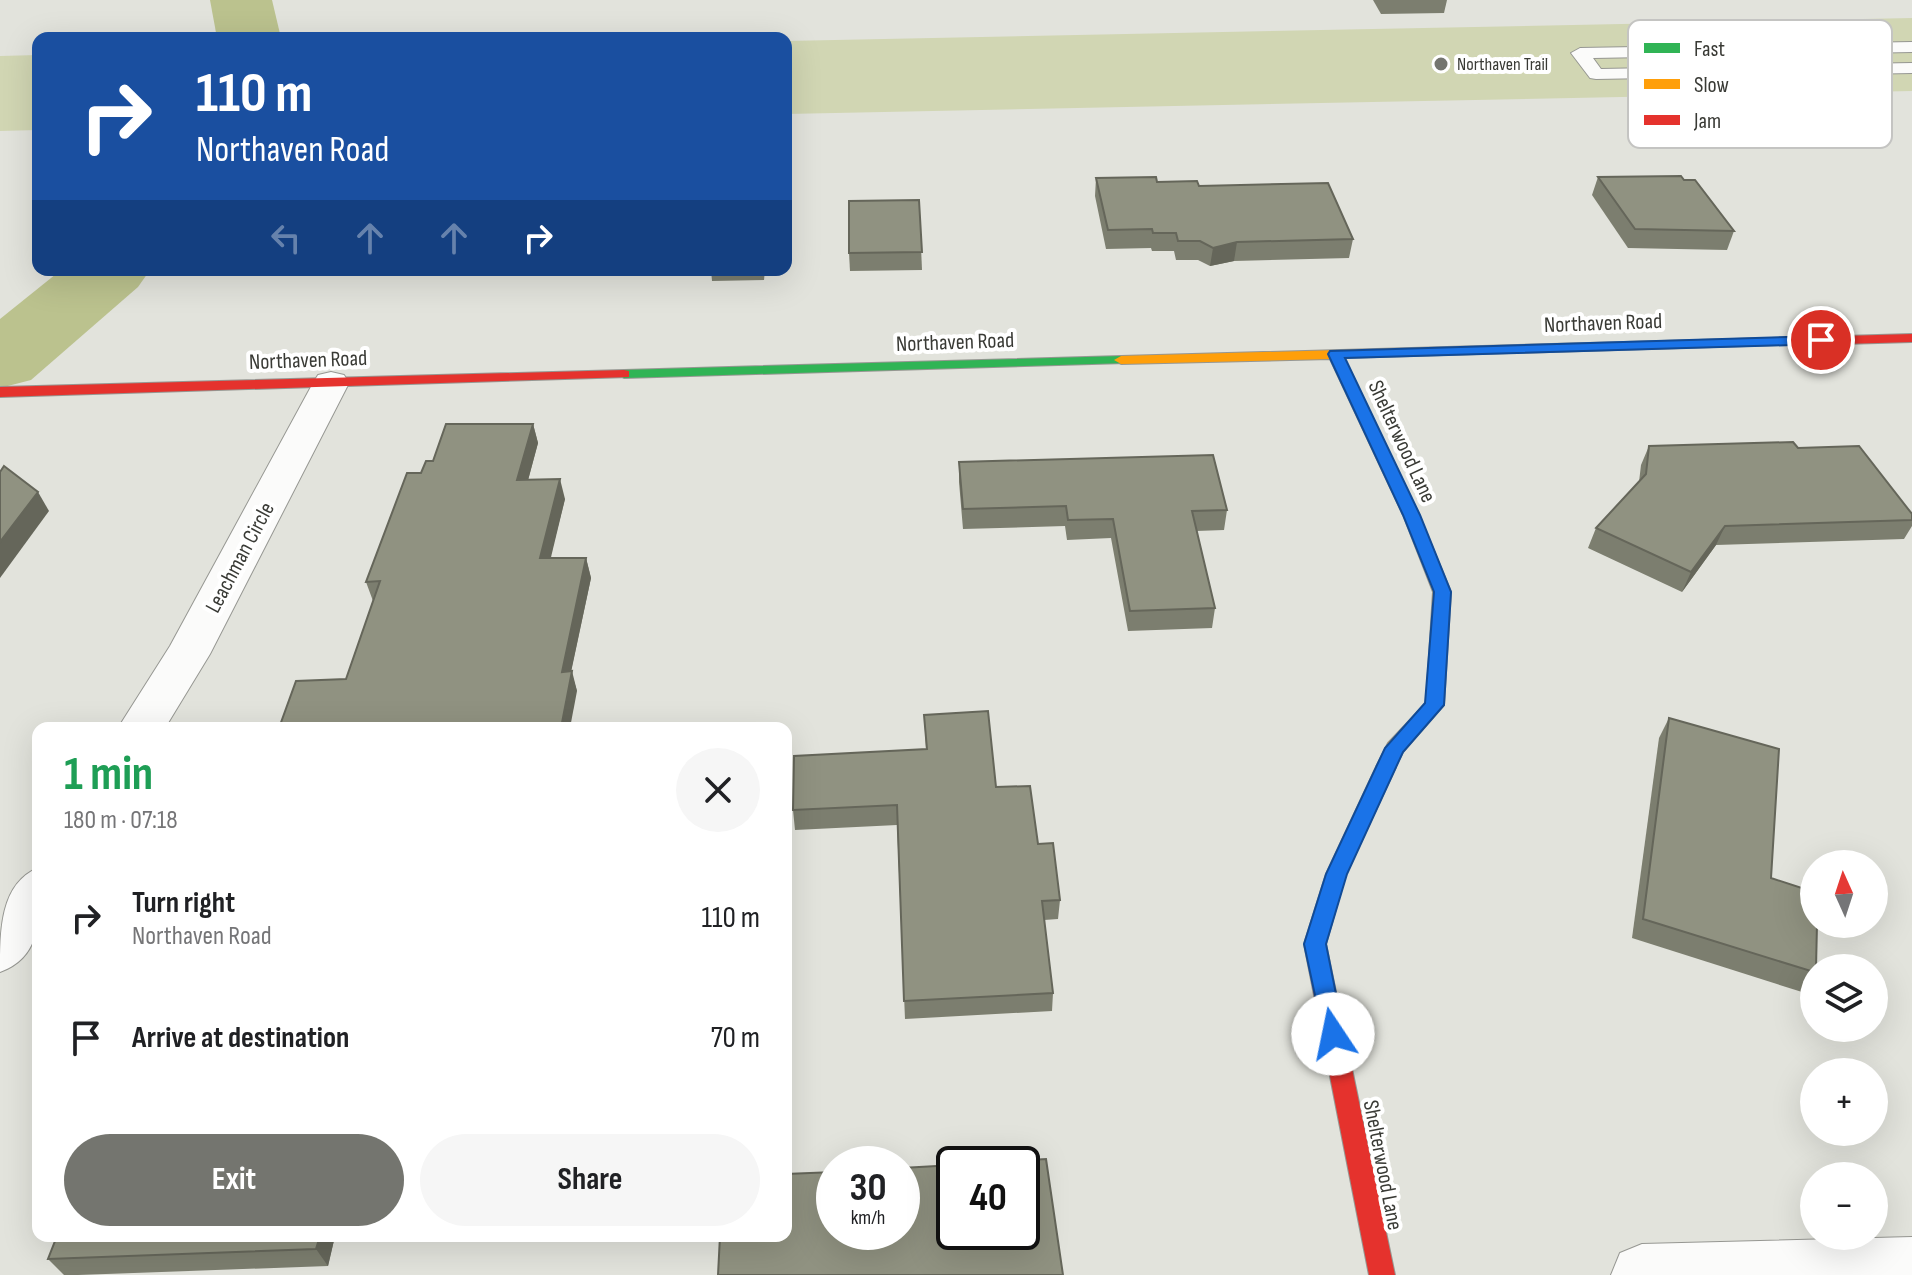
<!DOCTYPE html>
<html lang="en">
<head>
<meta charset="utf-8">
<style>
  :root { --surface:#fff; --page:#f6f6f6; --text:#202124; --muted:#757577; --accent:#74756f }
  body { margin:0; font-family:"Sofia Sans Condensed",sans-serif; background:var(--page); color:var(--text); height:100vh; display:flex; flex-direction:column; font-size:30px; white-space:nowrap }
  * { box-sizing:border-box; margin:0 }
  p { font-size:26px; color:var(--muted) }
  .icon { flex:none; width:44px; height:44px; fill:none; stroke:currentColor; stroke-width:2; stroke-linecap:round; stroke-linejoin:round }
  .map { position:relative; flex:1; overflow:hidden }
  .details { position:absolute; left:32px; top:722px; width:760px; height:520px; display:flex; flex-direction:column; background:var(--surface); border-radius:16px; box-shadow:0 8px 32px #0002 }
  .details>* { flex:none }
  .hud { position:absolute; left:32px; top:32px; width:760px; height:244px; border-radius:16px; box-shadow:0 8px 32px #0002; background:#1a4fa0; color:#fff; overflow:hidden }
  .needle { width:52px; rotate:357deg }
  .buttons { position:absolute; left:1800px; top:850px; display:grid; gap:16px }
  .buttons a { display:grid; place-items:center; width:88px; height:88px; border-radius:50%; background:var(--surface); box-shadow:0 8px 32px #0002; font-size:40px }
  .speed { position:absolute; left:816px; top:1146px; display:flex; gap:16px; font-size:40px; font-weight:700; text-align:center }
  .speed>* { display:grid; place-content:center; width:104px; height:104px; border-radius:50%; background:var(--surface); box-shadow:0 8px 32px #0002; line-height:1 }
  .speed small { font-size:20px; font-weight:400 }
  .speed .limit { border:4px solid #111; border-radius:12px; background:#fff; color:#111 }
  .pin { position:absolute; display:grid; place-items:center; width:68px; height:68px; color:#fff; margin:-34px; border:4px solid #fff; border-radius:50%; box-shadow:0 2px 8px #0007 }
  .me { position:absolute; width:88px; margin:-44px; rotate:349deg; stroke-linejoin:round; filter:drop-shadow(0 0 6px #0008) }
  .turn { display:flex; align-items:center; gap:28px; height:168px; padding:0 32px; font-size:36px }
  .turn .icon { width:104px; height:104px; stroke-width:2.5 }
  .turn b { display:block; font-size:56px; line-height:68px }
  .lanes { display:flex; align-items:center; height:76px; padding:0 32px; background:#0003; justify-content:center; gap:40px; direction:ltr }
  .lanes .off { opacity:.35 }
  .round { display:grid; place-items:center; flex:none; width:84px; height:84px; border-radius:42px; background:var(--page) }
  .overview { display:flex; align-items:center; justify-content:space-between; height:136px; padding:0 32px }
  h1 { font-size:48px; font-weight:700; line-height:60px; color:#1e9e55 }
  .action { display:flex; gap:16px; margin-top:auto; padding:16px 32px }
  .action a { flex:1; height:92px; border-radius:48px; background:var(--accent); color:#fff; font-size:32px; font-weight:700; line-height:92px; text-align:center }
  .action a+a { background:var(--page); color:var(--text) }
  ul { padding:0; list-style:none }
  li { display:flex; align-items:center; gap:24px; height:120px; padding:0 32px }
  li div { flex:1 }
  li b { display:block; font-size:30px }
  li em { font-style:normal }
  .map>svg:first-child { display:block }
  .green { fill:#d1d6b3 }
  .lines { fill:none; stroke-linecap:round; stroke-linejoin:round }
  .river { fill:#bbc28e; fill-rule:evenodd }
  .lane-casing { stroke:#969792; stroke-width:2 }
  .street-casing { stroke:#969792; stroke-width:2 }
  .fast-casing { stroke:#969792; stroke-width:2 }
  .slow-casing { stroke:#969792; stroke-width:2 }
  .jam-casing { stroke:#969792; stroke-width:2 }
  .lane { fill:#fbfbfa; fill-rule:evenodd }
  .street { fill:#fbfbfa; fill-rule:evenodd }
  .fast { fill:#30b455; fill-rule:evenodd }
  .slow { fill:#ff9f0a; fill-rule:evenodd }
  .jam { fill:#e5322d; fill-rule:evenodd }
  .wall { fill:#7c7e6f }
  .shaded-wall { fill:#65665a }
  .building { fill:#909281; stroke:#65665a; stroke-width:2 }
  .route { fill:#1a73e8; stroke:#114b97; stroke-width:2 }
  .poi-dot { fill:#74756f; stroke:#fff; stroke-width:3 }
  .labels { text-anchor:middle; stroke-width:8; stroke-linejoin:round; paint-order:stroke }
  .far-poi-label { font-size:18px; fill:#393a35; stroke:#fff; text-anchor:start }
  .street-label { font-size:22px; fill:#393a35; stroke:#fff }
  .key { fill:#fff; stroke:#c4c4c2; stroke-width:2 }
  .key-label { font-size:22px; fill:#393a35 }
</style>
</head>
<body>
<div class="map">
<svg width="1912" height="1275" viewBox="0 0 1912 1275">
  <rect width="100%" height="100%" fill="#e2e3dc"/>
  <!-- green -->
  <g class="green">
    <path d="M 1912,18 L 1912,91 L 786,114 L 786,41 Z"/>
    <path d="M 38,55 L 38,130 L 0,131 L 0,56 Z"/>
  </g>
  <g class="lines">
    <!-- river -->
    <g class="river">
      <path d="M 210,0 L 272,0 L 281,38 L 217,38 Z"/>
      <path d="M 61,270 L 150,270 L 138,287 L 31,380 L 0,388 L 0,319 Z"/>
    </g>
    <defs>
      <path id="lane" d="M 1912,42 L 1912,52 L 1593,58 L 1601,69 L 1912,63 L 1912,73 L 1596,79 L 1590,78 L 1571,53 L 1580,48 Z"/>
      <g id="street">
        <path d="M 331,372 L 344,375 L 349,383 L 210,654 L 165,728 L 118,728 L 170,646 L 313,383 L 318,375 Z"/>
        <path d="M 38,868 C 38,909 47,955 0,972 C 0,930 0,884 38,868 Z"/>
        <path d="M 1912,1237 L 1912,1275 L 1611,1275 L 1620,1253 L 1642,1244 Z"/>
      </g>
      <path id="fast" d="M 1121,356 L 1126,357 L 1126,363 L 624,378 L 617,374 L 624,370 Z"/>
      <path id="slow" d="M 1809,337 L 1816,341 L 1814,344 L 1344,358 L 1419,515 L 1451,592 L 1444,705 L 1403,752 L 1393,772 L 1379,772 L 1376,767 L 1388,743 L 1426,703 L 1433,592 L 1403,515 L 1330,359 L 1121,364 L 1114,360 L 1121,356 Z"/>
      <g id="jam">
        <path d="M 1912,334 L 1912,342 L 1809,345 L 1802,341 L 1809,337 Z"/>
        <path d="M 624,370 L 629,371 L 629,377 L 0,397 L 0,387 Z"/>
        <path d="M 1386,760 L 1393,762 L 1396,767 L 1346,874 L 1326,944 L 1395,1275 L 1369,1275 L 1304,944 L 1326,874 L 1376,767 L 1379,762 Z"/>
      </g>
    </defs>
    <!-- lane casing -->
    <use href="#lane" class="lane-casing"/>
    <!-- street casing -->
    <use href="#street" class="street-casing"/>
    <!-- fast casing -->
    <use href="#fast" class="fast-casing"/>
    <!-- slow casing -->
    <use href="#slow" class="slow-casing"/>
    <!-- jam casing -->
    <use href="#jam" class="jam-casing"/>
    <!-- lane -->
    <use href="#lane" class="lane"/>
    <!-- street -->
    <use href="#street" class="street"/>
    <!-- fast -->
    <use href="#fast" class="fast"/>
    <!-- slow -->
    <use href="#slow" class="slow"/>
    <!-- jam -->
    <use href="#jam" class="jam"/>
  </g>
  <!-- wall -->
  <g class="wall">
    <path d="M 1373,0 L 1447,0 L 1444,13 L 1381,14 Z"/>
    <path d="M 1598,177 L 1734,231 L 1727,250 L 1628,248 L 1592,195 Z"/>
    <path d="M 1096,178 L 1199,186 L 1353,239 L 1349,258 L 1234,261 L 1210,266 L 1198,260 L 1176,260 L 1174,251 L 1152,251 L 1151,248 L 1106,249 L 1095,196 Z"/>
    <path d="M 919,200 L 922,270 L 850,271 L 849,253 Z"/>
    <path d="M 711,270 L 765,270 L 764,280 L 712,281 Z"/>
    <path d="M 533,424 L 538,443 L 528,480 L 565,499 L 550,558 L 586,558 L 591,578 L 571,671 L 577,691 L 346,679 L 373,601 L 366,582 L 421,473 L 433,461 Z"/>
    <path d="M 1649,446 L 1798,448 L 1912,514 L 1912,526 L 1904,539 L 1716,545 L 1682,592 L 1588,548 L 1596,528 L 1639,482 L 1641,465 Z"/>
    <path d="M 959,462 L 1227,510 L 1224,530 L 1196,531 L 1215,608 L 1212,628 L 1128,631 L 1111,538 L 1067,540 L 1065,526 L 963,529 L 959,482 Z"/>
    <path d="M 924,715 L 996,787 L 1038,844 L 1060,900 L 1058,919 L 1044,920 L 1053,993 L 1052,1011 L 905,1019 L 897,825 L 795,830 L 793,810 L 926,749 Z"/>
    <path d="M 1669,718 L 1771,878 L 1814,968 L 1814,975 L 1802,992 L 1632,938 L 1659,738 Z"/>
    <path d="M 57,1236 L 335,1236 L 328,1266 L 78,1275 L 64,1275 L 48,1259 Z"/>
  </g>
  <!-- shaded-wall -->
  <g class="shaded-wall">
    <path d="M 1237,242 L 1234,261 L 1210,266 L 1213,248 Z"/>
    <path d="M 533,424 L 538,443 L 523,499 L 517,480 Z"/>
    <path d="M 560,479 L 565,499 L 546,578 L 540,558 Z"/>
    <path d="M 38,492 L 49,511 L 0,578 L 0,542 Z"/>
    <path d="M 1725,526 L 1716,545 L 1682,592 L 1691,572 Z"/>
    <path d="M 586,558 L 591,578 L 567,691 L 562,672 Z"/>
    <path d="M 572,671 L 577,691 L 570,728 L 561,728 Z"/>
    <path d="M 320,1236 L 335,1236 L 328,1266 L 316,1249 Z"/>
  </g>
  <!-- building -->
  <g class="building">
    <path d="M 1681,176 L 1684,180 L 1695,180 L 1734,231 L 1635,229 L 1598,177 Z"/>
    <path d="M 1156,177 L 1157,182 L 1197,181 L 1199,186 L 1328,183 L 1353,239 L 1237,242 L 1213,248 L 1200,241 L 1178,241 L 1176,233 L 1153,233 L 1152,229 L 1108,230 L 1096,178 Z"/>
    <path d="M 919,200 L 922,252 L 849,253 L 849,201 Z"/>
    <path d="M 446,424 L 533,424 L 517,480 L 560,479 L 540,558 L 586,558 L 562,672 L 572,671 L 561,728 L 279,728 L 296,681 L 346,679 L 380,581 L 366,582 L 407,473 L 421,473 L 426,461 L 433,461 Z"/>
    <path d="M 1793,442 L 1798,448 L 1859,446 L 1912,514 L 1912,520 L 1725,526 L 1691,572 L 1596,528 L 1646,474 L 1649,446 Z"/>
    <path d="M 1213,455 L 1227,510 L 1192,511 L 1215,608 L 1130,611 L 1113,519 L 1068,520 L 1066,506 L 963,509 L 959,462 Z"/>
    <path d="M 4,466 L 38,492 L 0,542 L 0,472 Z"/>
    <path d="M 988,711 L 996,787 L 1030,786 L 1038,844 L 1053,843 L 1060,900 L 1042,901 L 1053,993 L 904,1001 L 897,805 L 793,810 L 794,756 L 927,749 L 924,715 Z"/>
    <path d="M 1669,718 L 1779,749 L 1771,878 L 1814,892 L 1814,924 L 1817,924 L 1816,968 L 1814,968 L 1814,972 L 1643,919 Z"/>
    <path d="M 1046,1159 L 1063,1275 L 718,1275 L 720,1236 L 786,1236 L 786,1174 L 834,1172 L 834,1232 L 902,1232 L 902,1168 L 954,1165 L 954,1232 L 1022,1232 L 1022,1164 L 966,1164 Z"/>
    <path d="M 57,1236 L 320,1236 L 316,1249 L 48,1259 Z"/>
  </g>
  <!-- route -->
  <path class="route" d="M 1821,336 L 1828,340 L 1826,344 L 1345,358 L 1420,515 L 1451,592 L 1444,705 L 1403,752 L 1347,874 L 1326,944 L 1344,1034 L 1341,1042 L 1333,1045 L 1325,1042 L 1304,944 L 1326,874 L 1385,748 L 1425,703 L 1434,592 L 1403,515 L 1328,354 L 1330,351 Z"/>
  <!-- markers -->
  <circle class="poi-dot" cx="1441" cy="64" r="8"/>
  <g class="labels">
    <!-- far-poi labels -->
    <g class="far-poi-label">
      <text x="1457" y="70">Northaven Trail</text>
    </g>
    <!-- street labels -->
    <g class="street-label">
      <text transform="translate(1603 322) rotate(-2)" y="8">Northaven Road</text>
      <text transform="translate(955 341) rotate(-2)" y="8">Northaven Road</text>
      <text transform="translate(308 359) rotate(-2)" y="8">Northaven Road</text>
      <text transform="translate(1403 441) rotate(65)" y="8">Shelterwood Lane</text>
      <text transform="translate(239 557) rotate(-62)" y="8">Leachman Circle</text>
      <text transform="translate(1384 1165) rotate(79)" y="8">Shelterwood Lane</text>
    </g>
  </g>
  <!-- legend -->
  <rect x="1628" y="20" width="264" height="128" rx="12" class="key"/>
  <rect x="1644" y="43" width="36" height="10" fill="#30b455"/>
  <rect x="1644" y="79" width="36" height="10" fill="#ff9f0a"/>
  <rect x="1644" y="115" width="36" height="10" fill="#e5322d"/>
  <g class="key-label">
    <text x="1694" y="56">Fast</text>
    <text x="1694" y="92">Slow</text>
    <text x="1694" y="128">Jam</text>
  </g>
</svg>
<div class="buttons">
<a><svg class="needle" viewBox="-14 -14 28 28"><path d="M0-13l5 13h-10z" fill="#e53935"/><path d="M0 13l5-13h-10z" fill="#757577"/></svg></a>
<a><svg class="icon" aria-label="layers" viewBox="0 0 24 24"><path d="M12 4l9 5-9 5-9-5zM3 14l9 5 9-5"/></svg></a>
<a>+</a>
<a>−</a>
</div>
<div class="speed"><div>30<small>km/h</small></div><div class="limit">40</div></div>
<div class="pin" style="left:1821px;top:340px;background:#d93025"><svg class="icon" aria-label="arrive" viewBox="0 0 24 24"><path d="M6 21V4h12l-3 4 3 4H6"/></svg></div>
<svg class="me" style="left:1333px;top:1034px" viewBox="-20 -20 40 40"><circle r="19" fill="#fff"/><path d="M0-13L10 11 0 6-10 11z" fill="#1a73e8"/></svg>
<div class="hud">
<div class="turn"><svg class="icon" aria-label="right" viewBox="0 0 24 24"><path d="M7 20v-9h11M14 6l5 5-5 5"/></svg><div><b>110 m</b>Northaven Road</div></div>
<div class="lanes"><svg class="icon off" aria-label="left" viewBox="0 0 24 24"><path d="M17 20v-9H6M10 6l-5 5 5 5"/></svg><svg class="icon off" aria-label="ahead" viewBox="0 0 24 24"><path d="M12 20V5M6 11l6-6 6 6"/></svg><svg class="icon off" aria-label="ahead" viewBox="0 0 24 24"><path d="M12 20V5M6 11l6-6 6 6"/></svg><svg class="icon" aria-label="right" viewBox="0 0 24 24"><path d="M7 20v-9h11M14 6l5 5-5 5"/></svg></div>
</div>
<section class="details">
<div class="overview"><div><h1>1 min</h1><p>180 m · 07:18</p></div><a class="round"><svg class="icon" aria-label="close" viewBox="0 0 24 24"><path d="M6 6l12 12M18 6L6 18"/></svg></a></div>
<ul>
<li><svg class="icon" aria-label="right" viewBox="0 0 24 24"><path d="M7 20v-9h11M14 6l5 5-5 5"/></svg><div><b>Turn right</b><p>Northaven Road</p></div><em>110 m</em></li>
<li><svg class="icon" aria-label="arrive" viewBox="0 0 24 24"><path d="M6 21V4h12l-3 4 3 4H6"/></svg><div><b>Arrive at destination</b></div><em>70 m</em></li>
</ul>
<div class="action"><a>Exit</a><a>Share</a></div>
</section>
</div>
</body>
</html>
